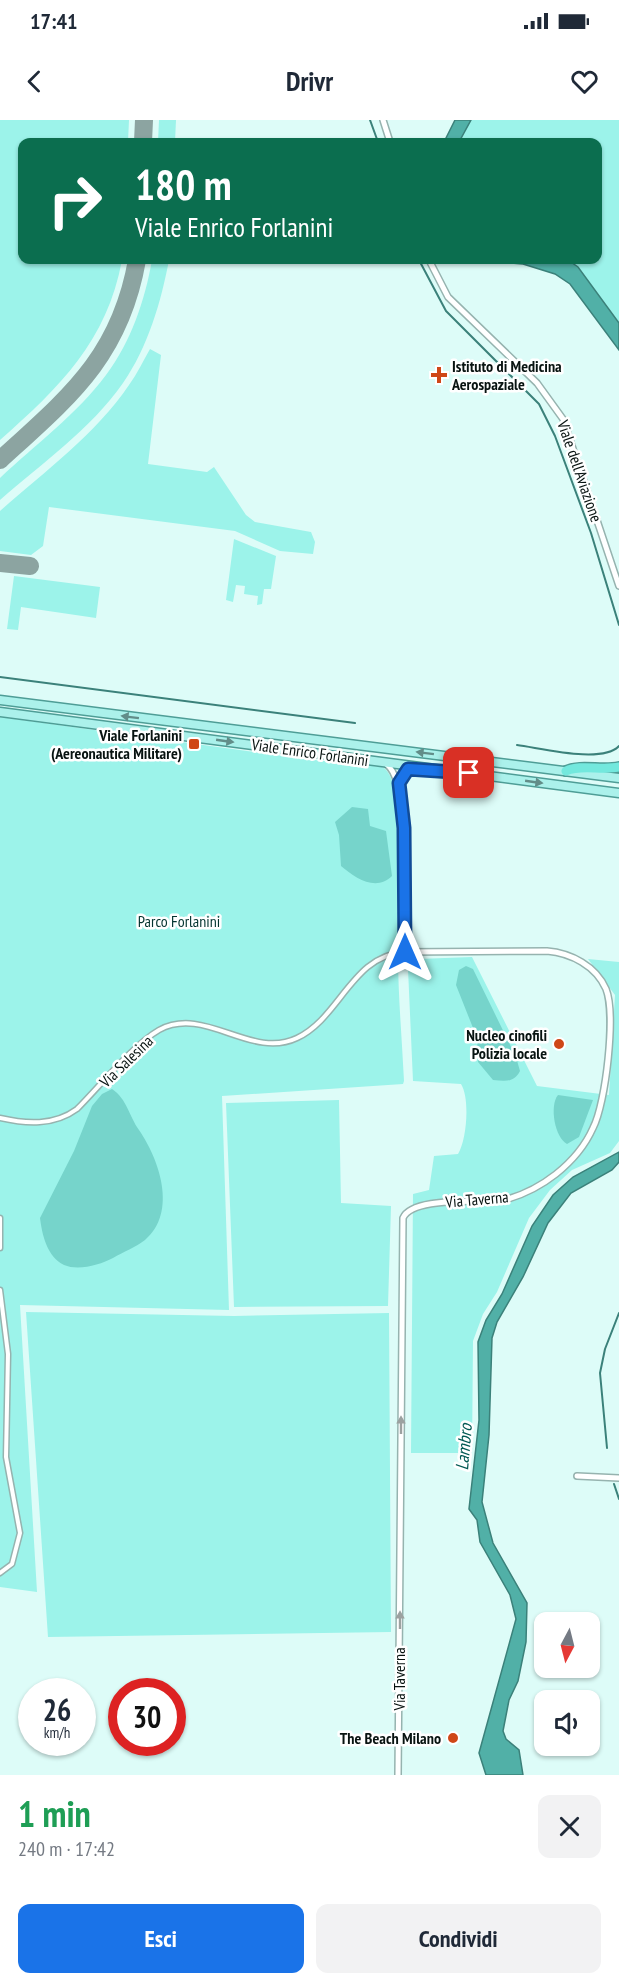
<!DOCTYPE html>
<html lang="it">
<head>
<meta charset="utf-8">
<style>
  :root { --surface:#fff; --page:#f2f2f3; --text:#1f2937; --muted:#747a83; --accent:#1a73e8 }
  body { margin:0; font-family:"PT Sans Narrow",sans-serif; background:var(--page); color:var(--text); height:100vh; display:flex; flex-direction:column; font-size:22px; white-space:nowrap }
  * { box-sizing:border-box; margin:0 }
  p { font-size:20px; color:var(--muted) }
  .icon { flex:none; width:33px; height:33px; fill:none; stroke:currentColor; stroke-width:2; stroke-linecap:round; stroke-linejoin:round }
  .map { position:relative; height:1655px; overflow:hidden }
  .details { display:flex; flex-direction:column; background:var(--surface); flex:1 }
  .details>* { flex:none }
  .hud { position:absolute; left:18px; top:18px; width:584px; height:126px; border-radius:12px; box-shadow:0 2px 4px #0004; background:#0b6e4f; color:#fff; overflow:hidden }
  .needle { width:39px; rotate:187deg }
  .fabs { position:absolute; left:534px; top:1492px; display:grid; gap:12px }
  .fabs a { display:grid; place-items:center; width:66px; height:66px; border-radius:12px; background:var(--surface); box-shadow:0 2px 4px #0004; font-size:30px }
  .speed { position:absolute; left:18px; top:1558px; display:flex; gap:12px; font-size:30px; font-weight:700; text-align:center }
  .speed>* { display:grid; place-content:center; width:78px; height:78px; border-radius:50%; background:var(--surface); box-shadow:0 2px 4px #0004; line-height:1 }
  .speed small { font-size:15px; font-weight:400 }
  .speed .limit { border:9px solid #d22; background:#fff; color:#111 }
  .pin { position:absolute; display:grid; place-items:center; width:51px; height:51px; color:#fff; margin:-26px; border-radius:12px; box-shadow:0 3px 9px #0006 }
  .me { position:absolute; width:66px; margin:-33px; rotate:0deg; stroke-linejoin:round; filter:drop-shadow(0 0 4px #0008) }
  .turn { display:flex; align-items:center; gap:21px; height:126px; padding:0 18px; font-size:27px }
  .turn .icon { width:78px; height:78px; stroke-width:2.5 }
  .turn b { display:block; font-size:42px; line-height:51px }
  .round { display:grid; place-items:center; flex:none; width:63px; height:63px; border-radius:12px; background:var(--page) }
  .overview { display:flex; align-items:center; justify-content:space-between; height:102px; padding:0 18px }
  h1 { font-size:36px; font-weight:700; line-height:45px; color:#1e9e55 }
  .cta { display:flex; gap:12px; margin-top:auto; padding:12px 18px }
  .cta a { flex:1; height:69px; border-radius:12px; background:var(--accent); color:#fff; font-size:24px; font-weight:700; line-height:69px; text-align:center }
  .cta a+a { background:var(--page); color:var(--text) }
  .status { display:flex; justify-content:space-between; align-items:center; height:42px; padding:0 30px; background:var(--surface); direction:ltr }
  .status svg { height:16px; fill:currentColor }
  header { display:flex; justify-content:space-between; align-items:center; height:78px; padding:0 18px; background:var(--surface); font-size:27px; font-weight:700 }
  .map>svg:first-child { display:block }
  .green { fill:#9cf3ea }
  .forest { fill:#76d4cb }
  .water { fill:#51b0a7; stroke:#3b817a; stroke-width:1.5 }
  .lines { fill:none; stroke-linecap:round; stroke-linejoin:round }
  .stream { stroke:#3b817a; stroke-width:2 }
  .taxiway { stroke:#8ca4a1; stroke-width:18 }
  .pedestrian-casing { stroke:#96b3af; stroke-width:7 }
  .minor-casing { stroke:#96b3af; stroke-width:8 }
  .primary-casing { stroke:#4e9d96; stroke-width:11 }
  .motorway-casing { stroke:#4e9d96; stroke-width:12 }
  .pedestrian { stroke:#fff; stroke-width:4 }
  .minor { stroke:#fff; stroke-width:5 }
  .primary { stroke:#abf1eb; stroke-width:8 }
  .motorway { stroke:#73e8dd; stroke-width:9 }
  .oneway { fill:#628d89 }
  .oneway2 { fill:#9ca1a0 }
  .route-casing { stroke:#114b97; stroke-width:15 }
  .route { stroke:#1a73e8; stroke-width:10 }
  .poi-dot { fill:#cf4717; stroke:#fff; stroke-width:2 }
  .labels { text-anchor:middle; stroke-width:5; stroke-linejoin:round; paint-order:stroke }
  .poi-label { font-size:16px; font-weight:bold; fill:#081311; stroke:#fff; text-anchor:end }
  .street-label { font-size:16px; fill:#081311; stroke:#fff }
  .park-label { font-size:16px; fill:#03332f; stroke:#fff }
  .water-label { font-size:18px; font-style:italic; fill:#025953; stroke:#fff }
</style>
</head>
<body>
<div class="status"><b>17:41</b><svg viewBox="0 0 49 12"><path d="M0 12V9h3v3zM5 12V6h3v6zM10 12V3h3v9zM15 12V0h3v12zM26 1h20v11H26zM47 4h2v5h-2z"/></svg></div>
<header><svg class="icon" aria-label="back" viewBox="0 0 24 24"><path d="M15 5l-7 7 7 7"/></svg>Drivr<svg class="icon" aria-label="heart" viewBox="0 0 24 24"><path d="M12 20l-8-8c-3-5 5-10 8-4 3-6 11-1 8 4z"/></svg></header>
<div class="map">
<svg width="619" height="1655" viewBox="0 0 619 1655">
  <rect width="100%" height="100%" fill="#ddfcf8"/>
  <!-- green -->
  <g class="green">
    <path d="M 0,0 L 129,0 L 128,22 L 22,22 L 22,140 L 122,140 C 107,221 60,267 0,320 Z"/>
    <path d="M 159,0 L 176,0 L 175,22 L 158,22 Z"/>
    <path d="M 471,0 L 619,0 L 619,203 L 578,147 L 568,140 L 597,140 L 597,22 L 459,22 Z"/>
    <path d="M 152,140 L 169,140 C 161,182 148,227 123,263 C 91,309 41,344 0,380 L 0,358 C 35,325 77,294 106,255 C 131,222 145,180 152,140 Z"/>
    <path d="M 150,229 L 161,235 L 148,344 L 207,352 L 214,347 L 246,395 L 255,402 L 311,412 L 315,422 L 313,434 L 280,431 L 235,411 L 49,387 L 43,426 L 31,435 L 0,431 L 0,391 C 44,352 96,314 129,265 C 137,254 143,241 150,229 Z"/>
    <path d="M 234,419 L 276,436 L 271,469 L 264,469 L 262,484 L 257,485 L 258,476 L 244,474 L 245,466 L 236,465 L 233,482 L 226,480 Z"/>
    <path d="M 14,456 L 100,467 L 96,498 L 21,487 L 18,510 L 7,509 Z"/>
    <path d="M 0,597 L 305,639 L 382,647 C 410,659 397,802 398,833 C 398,876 402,919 404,961 L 403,964 L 222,976 L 229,1190 L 20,1185 L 37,1472 L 0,1467 Z"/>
    <path d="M 472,837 L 537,966 L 609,975 L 615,875 L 588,839 L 619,842 L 619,1021 L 610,1033 L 572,1050 L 550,1070 L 529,1098 L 497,1172 L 483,1194 L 473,1221 L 472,1333 L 411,1333 L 413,1074 L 429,1070 L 434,1036 L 458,1034 C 467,1019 470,978 461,964 L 413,961 L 408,849 L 418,839 Z"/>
    <path d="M 339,980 L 341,1083 L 391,1086 L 388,1186 L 234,1187 L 226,983 Z"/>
    <path d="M 26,1192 L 234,1196 L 389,1193 L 391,1512 L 48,1517 Z"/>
  </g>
  <!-- forest -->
  <g class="forest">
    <path d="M 352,687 L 368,689 L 370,706 L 386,711 L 392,756 C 376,772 355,758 341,746 L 339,715 L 335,702 Z"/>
    <path d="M 466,846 L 473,849 L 516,937 L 520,951 C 514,963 505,961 493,960 L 478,942 L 477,918 L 456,865 L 459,850 Z"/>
    <path d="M 112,969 C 127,979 129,996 139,1010 C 159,1039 178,1092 145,1120 C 136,1127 123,1132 113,1138 C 100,1145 78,1151 64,1145 C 47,1137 42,1114 40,1098 L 74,1031 L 92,986 L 102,974 Z"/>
    <path d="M 558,975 L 593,980 L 579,1017 L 567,1024 C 555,1018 549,986 558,975 Z"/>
  </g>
  <!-- water -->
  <g class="water">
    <path d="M 455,0 L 471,0 L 459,22 L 444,22 Z"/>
    <path d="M 473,140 L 568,140 L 578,147 L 619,203 L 619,230 L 570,164 L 555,154 L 523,144 Z"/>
    <path d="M 619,1032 L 619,1042 L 612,1050 L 571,1073 L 548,1103 L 523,1157 L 497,1202 L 492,1218 L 489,1315 L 482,1382 L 493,1423 L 527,1483 L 526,1522 L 518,1561 L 509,1580 L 503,1611 L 506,1619 L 519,1630 L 523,1655 L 486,1655 L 479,1633 L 516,1499 L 510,1475 L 480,1422 L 477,1400 L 469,1389 L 479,1300 L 478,1222 L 486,1200 L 502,1174 L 532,1106 L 553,1075 L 573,1057 Z"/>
  </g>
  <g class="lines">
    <!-- stream -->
    <g class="stream">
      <path d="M 370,0 L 378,22"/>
      <path d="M 419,140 L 446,191 L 539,284 L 555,316 L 591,413 L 619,505"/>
      <path d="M 0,557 L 355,603"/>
      <path d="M 517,625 C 541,628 602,644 619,626"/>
      <path d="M 607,1328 L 600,1253 L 605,1229 L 619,1193"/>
      <path d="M 614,1364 L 619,1379"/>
    </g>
    <!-- taxiway -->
    <g class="taxiway">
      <path d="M 143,22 L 144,0"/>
      <path d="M 0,340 C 69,277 120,237 137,140"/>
      <path d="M 0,443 L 30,446"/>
    </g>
    <defs>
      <g id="pedestrian">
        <path d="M 0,998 C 26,1004 54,1006 77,989 C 99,967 133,925 159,910 C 205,885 251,940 297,918 C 340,898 352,835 405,832"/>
        <path d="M 0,1098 L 0,1128"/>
        <path d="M 0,1170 L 8,1234 L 6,1337 L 20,1413 L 12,1444 L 0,1453"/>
      </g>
      <g id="minor">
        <path d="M 383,0 L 390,22"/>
        <path d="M 429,140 L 448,177 L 537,263 L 563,299 L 619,466"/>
        <path d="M 386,644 C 413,661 404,798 405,832 L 547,831 C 571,833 596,846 606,869 C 616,894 606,983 593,1008 C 585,1026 571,1042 556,1054 C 542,1065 525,1074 508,1079 C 485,1084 413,1075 403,1098 L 398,1655"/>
        <path d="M 399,663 L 405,651 L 413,648"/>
        <path d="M 577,1356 L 619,1358"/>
      </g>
      <g id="primary">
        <path d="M 0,580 L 619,658"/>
        <path d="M 0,592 L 619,673"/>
      </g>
      <path id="motorway" d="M 566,651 C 581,644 602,651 619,647"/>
    </defs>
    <!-- pedestrian casing -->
    <use href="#pedestrian" class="pedestrian-casing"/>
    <!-- minor casing -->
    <use href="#minor" class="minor-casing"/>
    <!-- primary casing -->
    <use href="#primary" class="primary-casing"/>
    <!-- motorway casing -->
    <use href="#motorway" class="motorway-casing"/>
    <!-- pedestrian -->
    <use href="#pedestrian" class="pedestrian"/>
    <!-- minor -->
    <use href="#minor" class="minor"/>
    <!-- primary -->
    <use href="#primary" class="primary"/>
    <!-- motorway -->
    <use href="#motorway" class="motorway"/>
  </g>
  <!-- one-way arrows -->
  <defs><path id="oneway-solid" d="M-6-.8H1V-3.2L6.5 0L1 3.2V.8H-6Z" transform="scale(1.5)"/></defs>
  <g class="oneway">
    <use href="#oneway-solid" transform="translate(130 597) rotate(-173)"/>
    <use href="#oneway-solid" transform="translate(225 621) rotate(8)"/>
    <use href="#oneway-solid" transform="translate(425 633) rotate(-173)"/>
    <use href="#oneway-solid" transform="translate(534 662) rotate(8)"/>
  </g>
  <g class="oneway2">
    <use href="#oneway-solid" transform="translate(401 1305) rotate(-90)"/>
    <use href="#oneway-solid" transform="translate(400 1500) rotate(-90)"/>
  </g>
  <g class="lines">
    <defs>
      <path id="route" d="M 405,832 L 404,708 L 399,663 L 408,649 L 469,653"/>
    </defs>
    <!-- route casing -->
    <use href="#route" class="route-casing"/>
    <!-- route -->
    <use href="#route" class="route"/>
  </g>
  <!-- markers -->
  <g class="poi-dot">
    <path d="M436 246h6v6h6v6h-6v6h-6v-6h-6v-6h6z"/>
    <rect x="188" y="618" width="12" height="12" rx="3"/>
    <circle cx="559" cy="924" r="6"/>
    <circle cx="453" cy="1618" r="6"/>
  </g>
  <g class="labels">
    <!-- poi labels -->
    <g class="poi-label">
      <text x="452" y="252" text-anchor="start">Istituto di Medicina<tspan x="452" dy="18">Aerospaziale</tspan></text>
      <text x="182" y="621">Viale Forlanini<tspan x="182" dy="18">(Aereonautica Militare)</tspan></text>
      <text x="547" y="921">Nucleo cinofili<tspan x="547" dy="18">Polizia locale</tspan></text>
      <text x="441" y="1624">The Beach Milano</text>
    </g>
    <!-- street labels -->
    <g class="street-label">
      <text transform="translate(580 351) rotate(71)" y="6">Viale dell'Aviazione</text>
      <text transform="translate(310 632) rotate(8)" y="6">Viale Enrico Forlanini</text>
      <text transform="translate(126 941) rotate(-44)" y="6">Via Salesina</text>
      <text transform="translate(477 1079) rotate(-5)" y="6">Via Taverna</text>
      <text transform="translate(399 1559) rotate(-90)" y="6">Via Taverna</text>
    </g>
    <!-- park labels -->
    <g class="park-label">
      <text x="179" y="807">Parco Forlanini</text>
    </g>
    <!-- water labels -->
    <g class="water-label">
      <text transform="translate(464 1327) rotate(-85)" y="6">Lambro</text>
    </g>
  </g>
</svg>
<div class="fabs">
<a><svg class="needle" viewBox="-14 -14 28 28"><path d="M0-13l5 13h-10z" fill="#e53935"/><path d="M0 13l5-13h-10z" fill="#747a83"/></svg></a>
<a><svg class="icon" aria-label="sound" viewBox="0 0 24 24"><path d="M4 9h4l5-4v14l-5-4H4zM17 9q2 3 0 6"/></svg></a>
</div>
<div class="speed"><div>26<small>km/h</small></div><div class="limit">30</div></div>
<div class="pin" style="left:469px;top:653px;background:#d93025"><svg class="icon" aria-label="arrive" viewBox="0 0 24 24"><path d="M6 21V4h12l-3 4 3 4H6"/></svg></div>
<svg class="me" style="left:405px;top:832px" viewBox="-20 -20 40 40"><path d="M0-17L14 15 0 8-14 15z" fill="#1a73e8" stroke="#fff" stroke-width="4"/></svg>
<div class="hud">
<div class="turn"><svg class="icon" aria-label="right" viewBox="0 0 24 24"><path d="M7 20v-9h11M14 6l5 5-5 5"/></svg><div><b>180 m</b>Viale Enrico Forlanini</div></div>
</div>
</div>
<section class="details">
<div class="overview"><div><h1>1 min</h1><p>240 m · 17:42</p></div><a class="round"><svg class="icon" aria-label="close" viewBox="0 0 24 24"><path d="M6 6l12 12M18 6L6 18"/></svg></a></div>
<div class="cta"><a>Esci</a><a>Condividi</a></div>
</section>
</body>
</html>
